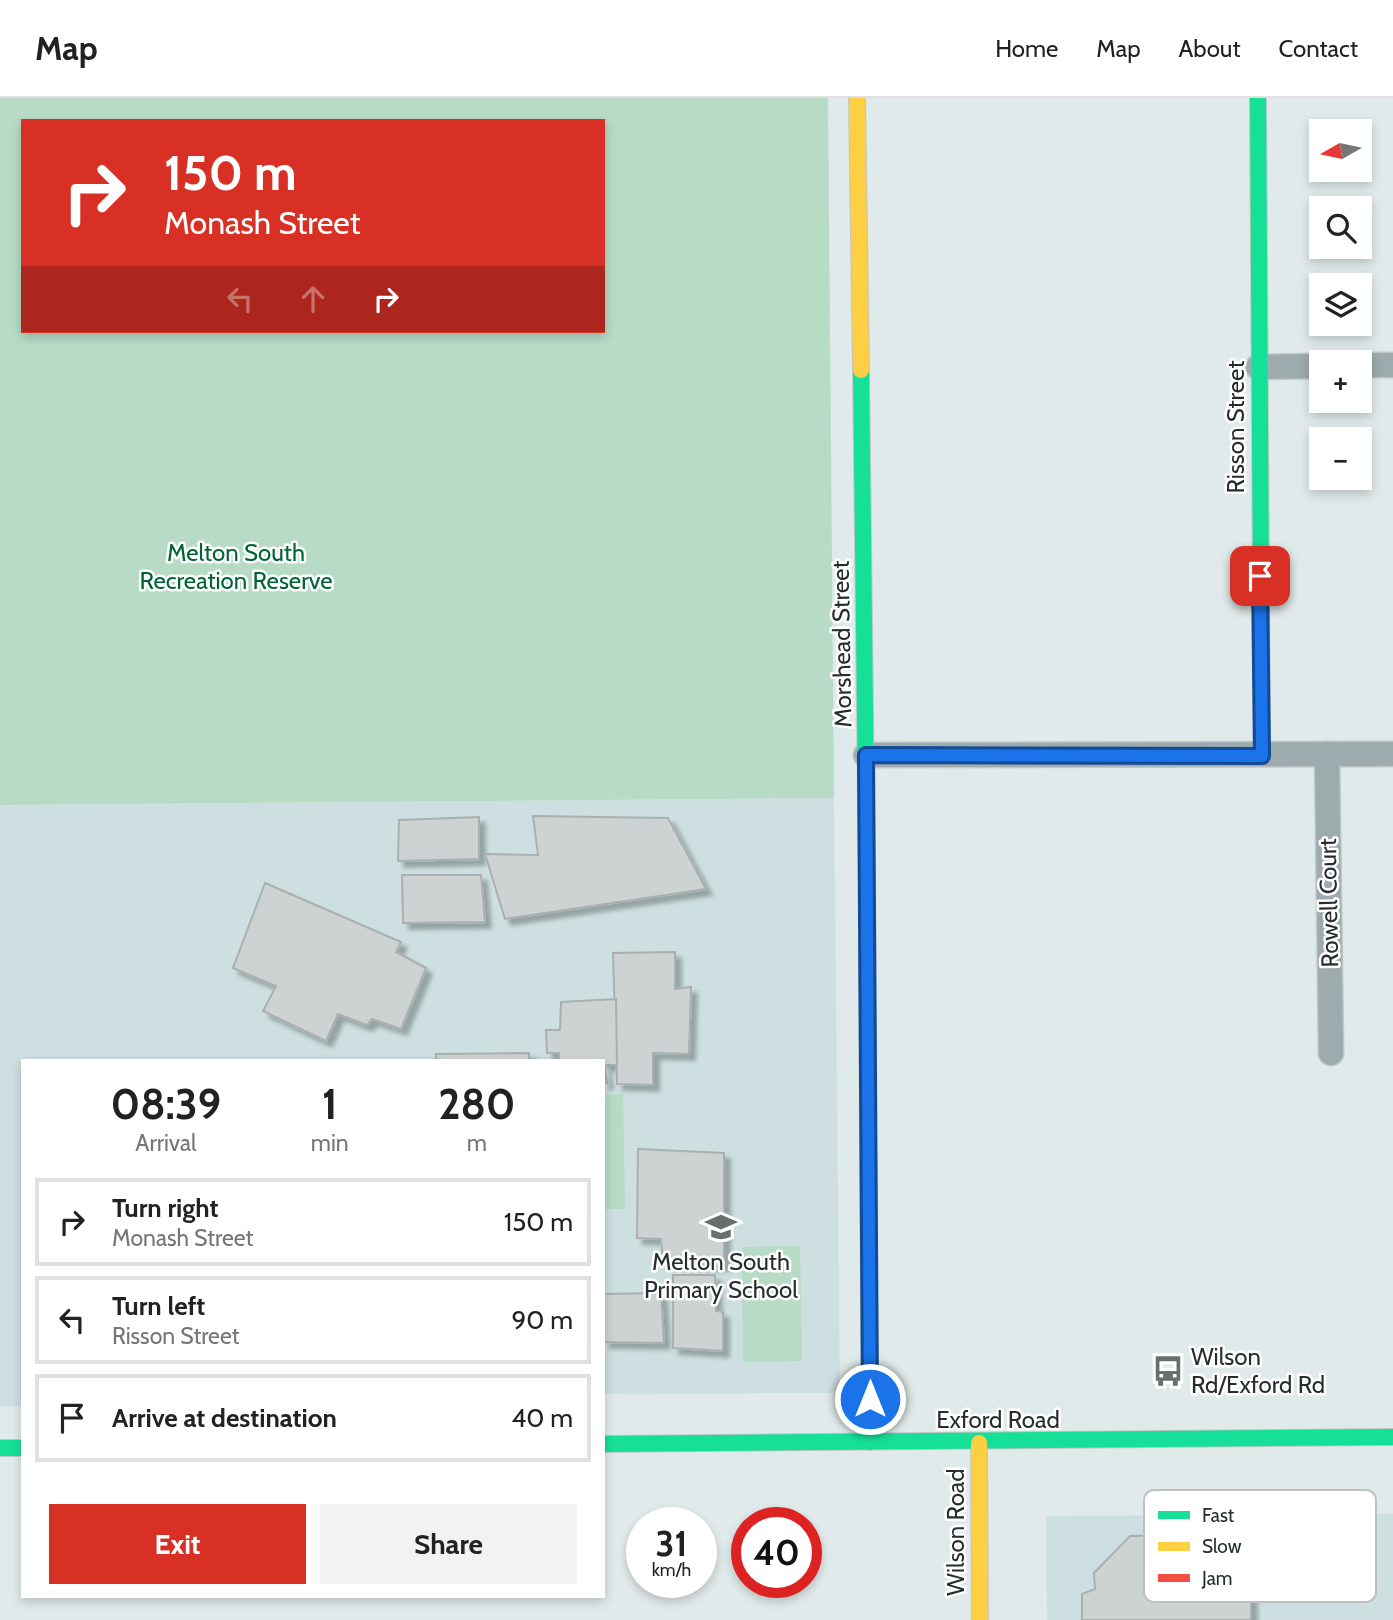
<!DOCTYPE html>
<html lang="en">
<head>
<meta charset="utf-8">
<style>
  :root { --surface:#fff; --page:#f2f2f2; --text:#222; --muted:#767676; --line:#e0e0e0; --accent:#d93025 }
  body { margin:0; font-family:Cabin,sans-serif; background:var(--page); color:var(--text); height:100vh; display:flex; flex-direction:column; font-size:26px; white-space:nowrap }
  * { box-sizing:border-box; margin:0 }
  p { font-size:23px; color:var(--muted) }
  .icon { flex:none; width:38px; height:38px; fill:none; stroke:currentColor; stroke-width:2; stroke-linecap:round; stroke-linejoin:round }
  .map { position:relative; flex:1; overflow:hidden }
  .details { position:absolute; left:21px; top:961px; width:584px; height:539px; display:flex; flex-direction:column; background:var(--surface); border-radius:0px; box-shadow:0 4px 10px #0003 }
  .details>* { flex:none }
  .hud { position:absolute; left:21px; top:21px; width:584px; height:214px; border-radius:0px; box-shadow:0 4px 10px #0003; background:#d93025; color:#fff; overflow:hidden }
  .needle { width:46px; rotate:261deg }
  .tools { position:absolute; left:1309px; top:21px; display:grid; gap:14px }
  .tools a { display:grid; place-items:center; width:63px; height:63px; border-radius:0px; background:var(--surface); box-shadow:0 4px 10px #0003; font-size:35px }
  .speed { position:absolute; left:626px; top:1409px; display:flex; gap:14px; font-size:35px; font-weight:700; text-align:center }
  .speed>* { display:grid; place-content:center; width:91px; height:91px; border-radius:50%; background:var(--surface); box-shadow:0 4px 10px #0003; line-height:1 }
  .speed small { font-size:18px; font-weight:400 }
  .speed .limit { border:10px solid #d22; background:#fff; color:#111 }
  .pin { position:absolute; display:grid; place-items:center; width:60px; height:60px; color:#fff; margin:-30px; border-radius:14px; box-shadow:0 4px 10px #0006 }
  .me { position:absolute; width:77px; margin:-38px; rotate:0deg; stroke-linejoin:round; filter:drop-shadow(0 0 5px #0008) }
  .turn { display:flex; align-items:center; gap:24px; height:147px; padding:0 28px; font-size:32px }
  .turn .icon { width:91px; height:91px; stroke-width:2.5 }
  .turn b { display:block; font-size:49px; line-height:60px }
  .lanes { display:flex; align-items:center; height:66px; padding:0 28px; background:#0003; justify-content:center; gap:35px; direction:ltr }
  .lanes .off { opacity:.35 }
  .eta { display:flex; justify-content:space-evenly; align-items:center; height:119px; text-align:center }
  .eta b { font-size:42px; font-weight:700; line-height:49px }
  .primary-button { display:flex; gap:14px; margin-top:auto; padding:14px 28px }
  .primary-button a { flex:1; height:80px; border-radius:0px; background:var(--accent); color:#fff; font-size:28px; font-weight:700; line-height:80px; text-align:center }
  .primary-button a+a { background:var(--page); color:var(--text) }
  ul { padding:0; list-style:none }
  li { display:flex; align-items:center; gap:21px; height:88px; margin:0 14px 10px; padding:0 14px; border:4px solid var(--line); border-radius:0px }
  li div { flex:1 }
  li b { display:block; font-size:26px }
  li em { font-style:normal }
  header { display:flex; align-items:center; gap:42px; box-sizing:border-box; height:98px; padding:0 35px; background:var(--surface); border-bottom:2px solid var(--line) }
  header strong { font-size:33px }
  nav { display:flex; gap:38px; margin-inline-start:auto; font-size:24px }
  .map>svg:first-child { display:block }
  .built { fill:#cddfe0 }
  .green { fill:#b7dbc5; fill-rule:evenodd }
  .building { fill:#ccd3d2; stroke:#a9b0af; stroke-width:2; filter:url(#shadow) }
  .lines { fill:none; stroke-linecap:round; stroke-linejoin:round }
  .street-casing { stroke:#c0c7c7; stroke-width:27 }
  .fast-casing { stroke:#c0c7c7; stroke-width:18 }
  .slow-casing { stroke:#c0c7c7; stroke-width:18 }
  .jam-casing { stroke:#c0c7c7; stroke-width:18 }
  .street { stroke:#9daaae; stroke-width:24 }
  .fast { stroke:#16e098; stroke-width:16 }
  .slow { stroke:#ffcf43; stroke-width:16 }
  .jam { stroke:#f24e42; stroke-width:16 }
  .route-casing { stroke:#114b97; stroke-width:18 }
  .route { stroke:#1a73e8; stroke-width:12 }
  .labels { text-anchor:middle; stroke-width:5; stroke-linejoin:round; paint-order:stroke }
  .street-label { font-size:24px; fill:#272d2d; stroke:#fff }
  .park-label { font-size:24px; fill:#026537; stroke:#fff }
  .poi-label { font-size:24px; fill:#272d2d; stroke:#fff }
  .key { fill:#fff; stroke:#bec0c0; stroke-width:2 }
  .key-label { font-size:19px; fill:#272d2d }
</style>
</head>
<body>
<header>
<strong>Map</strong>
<nav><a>Home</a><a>Map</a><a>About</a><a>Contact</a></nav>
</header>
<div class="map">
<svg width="1393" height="1522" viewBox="0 0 1393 1522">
  <defs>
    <filter id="shadow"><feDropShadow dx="6" dy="6" stdDeviation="2" flood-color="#0004"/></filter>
  </defs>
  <rect width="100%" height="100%" fill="#e1eaea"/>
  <!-- built -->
  <g class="built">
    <path d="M 834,700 L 840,1295 L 604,1296 L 604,962 L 23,962 L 23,1308 L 0,1308 L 0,707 Z"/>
    <path d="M 1393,1416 L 1393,1522 L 1047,1522 L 1046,1418 Z"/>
  </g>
  <!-- green -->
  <g class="green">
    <path d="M 0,0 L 828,0 L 834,700 L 0,707 ZM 23,23 L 604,23 L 604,233 L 23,233 Z"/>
    <path d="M 623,996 L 625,1111 L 604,1111 L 604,997 Z"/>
    <path d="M 800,1148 L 802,1263 L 743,1264 L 742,1149 Z"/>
  </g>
  <!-- building -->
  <g class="building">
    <path d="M 533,718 L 668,720 L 706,791 L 505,821 L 485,756 L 538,757 Z"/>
    <path d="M 479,719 L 479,761 L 398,763 L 399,722 Z"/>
    <path d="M 402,777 L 481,777 L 485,824 L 403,825 Z"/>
    <path d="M 265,785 L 401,844 L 396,854 L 426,870 L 401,931 L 372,921 L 367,927 L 338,916 L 326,943 L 263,913 L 276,888 L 233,870 Z"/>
    <path d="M 675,854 L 675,891 L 691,889 L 689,956 L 653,955 L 653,987 L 617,986 L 613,855 Z"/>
    <path d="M 616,901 L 617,967 L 604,967 L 607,985 L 604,985 L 604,962 L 559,962 L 559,955 L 547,955 L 546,932 L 560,932 L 561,904 Z"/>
    <path d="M 529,955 L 529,962 L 436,962 L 436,956 Z"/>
    <path d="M 638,1051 L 724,1055 L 724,1167 L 663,1164 L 661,1141 L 637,1140 Z"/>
    <path d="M 673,1177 L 715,1177 L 716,1213 L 723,1214 L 723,1253 L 673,1250 Z"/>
    <path d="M 661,1195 L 664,1245 L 604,1244 L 604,1196 Z"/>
    <path d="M 1229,1436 L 1251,1450 L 1251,1522 L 1082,1522 L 1082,1496 L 1095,1491 L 1094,1475 L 1130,1438 Z"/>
  </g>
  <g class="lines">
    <defs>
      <g id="street">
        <path d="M 1360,267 L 1393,267"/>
        <path d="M 1258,269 L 1321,268"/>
        <path d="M 1327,656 L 1331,955"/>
        <path d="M 866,657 L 1393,656"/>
      </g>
      <g id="fast">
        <path d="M 1258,0 L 1262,658"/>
        <path d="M 861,272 L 867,782"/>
        <path d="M 868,1053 L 870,1344"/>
        <path d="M 604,1346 L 1393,1339"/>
        <path d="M 0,1350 L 23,1350"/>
      </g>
      <g id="slow">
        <path d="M 857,0 L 861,272"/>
        <path d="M 979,1345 L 980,1522"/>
      </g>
      <path id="jam" d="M 867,782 L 868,1053"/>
    </defs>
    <!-- street casing -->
    <use href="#street" class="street-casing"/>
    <!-- fast casing -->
    <use href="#fast" class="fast-casing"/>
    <!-- slow casing -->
    <use href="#slow" class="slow-casing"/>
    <!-- jam casing -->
    <use href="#jam" class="jam-casing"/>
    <!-- street -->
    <use href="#street" class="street"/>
    <!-- fast -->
    <use href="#fast" class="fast"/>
    <!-- slow -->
    <use href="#slow" class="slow"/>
    <!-- jam -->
    <use href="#jam" class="jam"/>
  </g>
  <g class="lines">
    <defs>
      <path id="route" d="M 870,1301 L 866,657 L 1262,658 L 1260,478"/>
    </defs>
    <!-- route casing -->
    <use href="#route" class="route-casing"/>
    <!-- route -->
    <use href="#route" class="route"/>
  </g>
  <!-- icons -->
  <defs>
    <symbol id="school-bare" viewBox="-9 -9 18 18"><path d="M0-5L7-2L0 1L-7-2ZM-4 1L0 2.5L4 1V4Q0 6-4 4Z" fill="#686f6f" stroke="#fff" stroke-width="2.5" paint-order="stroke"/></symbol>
    <symbol id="bus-bare" viewBox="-9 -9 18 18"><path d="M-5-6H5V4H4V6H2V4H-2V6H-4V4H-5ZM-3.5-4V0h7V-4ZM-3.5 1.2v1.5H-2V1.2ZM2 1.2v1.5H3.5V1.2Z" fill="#686f6f" stroke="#fff" stroke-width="2.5" paint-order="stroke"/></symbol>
  </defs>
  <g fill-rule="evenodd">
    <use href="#school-bare" x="699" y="1107" width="44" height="44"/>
    <use href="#bus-bare" x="1146" y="1251" width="44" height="44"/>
  </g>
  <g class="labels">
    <!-- street labels -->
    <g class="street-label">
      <text transform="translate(1236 329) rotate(-90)" y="8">Risson Street</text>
      <text transform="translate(842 546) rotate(-91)" y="8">Morshead Street</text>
      <text transform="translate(1329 805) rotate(-91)" y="8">Rowell Court</text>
      <text x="998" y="1330">Exford Road</text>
      <text transform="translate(956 1434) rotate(-90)" y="8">Wilson Road</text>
    </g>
    <!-- park labels -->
    <g class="park-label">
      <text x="236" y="463">Melton South<tspan x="236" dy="28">Recreation Reserve</tspan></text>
    </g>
    <!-- poi labels -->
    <g class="poi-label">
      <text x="721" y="1172">Melton South<tspan x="721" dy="28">Primary School</tspan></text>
      <text x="1191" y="1267" text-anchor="start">Wilson<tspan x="1191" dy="28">Rd/Exford Rd</tspan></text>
    </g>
  </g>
  <!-- legend -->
  <rect x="1144" y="1392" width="232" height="112" rx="10" class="key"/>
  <rect x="1158" y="1413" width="32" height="8" fill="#16e098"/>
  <rect x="1158" y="1444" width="32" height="9" fill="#ffcf43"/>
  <rect x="1158" y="1476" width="32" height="8" fill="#f24e42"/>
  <g class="key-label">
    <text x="1202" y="1424">Fast</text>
    <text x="1202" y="1455">Slow</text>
    <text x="1202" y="1487">Jam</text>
  </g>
</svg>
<div class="tools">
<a><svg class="needle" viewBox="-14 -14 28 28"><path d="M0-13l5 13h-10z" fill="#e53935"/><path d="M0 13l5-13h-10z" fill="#767676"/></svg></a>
<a><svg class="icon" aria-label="search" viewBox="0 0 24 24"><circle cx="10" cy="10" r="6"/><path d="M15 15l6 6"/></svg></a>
<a><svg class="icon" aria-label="layers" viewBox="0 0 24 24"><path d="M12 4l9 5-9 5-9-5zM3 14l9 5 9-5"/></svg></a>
<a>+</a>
<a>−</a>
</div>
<div class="speed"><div>31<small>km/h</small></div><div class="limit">40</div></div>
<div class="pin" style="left:1260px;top:478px;background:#d93025"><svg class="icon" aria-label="arrive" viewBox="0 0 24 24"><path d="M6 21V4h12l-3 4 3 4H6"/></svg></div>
<svg class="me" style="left:870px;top:1301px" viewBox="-20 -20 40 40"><circle r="17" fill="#1a73e8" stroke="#fff" stroke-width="3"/><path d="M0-11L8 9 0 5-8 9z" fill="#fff"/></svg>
<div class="hud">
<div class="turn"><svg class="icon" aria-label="right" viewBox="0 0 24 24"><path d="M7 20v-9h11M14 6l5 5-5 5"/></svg><div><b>150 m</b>Monash Street</div></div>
<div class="lanes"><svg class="icon off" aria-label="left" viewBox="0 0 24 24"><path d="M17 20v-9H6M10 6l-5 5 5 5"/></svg><svg class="icon off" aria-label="ahead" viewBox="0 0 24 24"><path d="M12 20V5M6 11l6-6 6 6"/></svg><svg class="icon" aria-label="right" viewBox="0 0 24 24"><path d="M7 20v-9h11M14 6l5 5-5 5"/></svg></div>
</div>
<section class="details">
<div class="eta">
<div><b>08:39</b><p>Arrival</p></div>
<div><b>1</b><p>min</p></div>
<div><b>280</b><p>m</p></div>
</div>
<ul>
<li><svg class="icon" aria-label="right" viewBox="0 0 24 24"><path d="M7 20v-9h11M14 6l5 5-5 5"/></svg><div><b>Turn right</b><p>Monash Street</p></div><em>150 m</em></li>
<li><svg class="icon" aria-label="left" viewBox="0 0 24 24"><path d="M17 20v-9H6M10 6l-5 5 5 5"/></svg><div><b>Turn left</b><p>Risson Street</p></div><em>90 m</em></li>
<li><svg class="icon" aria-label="arrive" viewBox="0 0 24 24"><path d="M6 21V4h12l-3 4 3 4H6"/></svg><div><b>Arrive at destination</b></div><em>40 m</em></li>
</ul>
<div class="primary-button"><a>Exit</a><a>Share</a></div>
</section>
</div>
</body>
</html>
